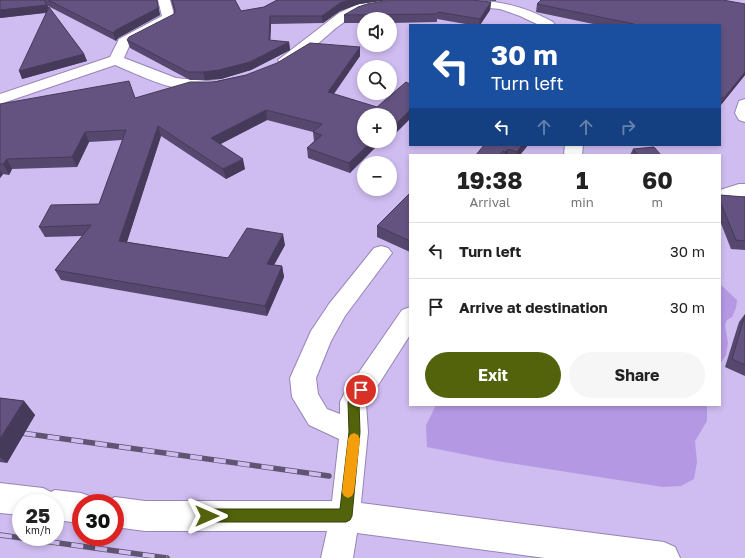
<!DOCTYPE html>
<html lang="en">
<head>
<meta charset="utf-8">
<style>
  :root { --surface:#fff; --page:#f6f6f6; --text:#222; --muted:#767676; --line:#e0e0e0; --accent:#52630b }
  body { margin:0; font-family:"Golos Text",sans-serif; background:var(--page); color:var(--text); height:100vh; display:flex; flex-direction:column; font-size:15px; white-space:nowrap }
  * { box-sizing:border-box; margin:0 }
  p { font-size:13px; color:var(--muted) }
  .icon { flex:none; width:22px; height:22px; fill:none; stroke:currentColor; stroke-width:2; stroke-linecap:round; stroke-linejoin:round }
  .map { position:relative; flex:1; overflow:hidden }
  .side { position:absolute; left:409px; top:154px; width:312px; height:252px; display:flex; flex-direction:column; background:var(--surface); border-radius:0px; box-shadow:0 2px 6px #0003 }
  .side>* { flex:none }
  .top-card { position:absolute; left:409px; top:24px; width:312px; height:122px; border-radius:0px; box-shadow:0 2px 6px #0003; background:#1a4fa0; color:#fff; overflow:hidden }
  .fabs { position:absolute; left:357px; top:12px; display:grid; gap:8px }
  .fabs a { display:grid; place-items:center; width:40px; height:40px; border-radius:50%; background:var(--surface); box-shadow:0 2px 6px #0003; font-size:20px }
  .speed { position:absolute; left:12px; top:494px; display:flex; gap:8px; font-size:20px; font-weight:700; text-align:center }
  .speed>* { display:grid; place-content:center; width:52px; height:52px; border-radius:50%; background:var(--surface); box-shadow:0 2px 6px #0003; line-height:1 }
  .speed small { font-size:10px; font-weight:400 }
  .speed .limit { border:6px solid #d22; background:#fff; color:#111 }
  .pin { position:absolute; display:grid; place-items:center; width:34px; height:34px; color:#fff; margin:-17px; border:2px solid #fff; border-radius:50%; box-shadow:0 1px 4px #0007 }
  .me { position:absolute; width:44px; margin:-22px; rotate:90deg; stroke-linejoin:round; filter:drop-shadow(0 0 3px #0008) }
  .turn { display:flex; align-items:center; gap:14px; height:84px; padding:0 16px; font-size:18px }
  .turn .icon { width:52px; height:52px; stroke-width:2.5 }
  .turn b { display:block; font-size:28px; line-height:34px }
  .lanes { display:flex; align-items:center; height:38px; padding:0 16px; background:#0003; justify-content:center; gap:20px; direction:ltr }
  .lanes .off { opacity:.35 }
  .eta { display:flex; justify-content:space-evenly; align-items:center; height:68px; text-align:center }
  .eta b { font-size:24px; font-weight:700; line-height:28px }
  .primary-button { display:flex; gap:8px; margin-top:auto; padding:8px 16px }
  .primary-button a { flex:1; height:46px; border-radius:24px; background:var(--accent); color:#fff; font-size:16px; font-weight:700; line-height:46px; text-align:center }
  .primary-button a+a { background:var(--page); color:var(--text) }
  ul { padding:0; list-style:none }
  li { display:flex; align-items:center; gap:12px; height:56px; padding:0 16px; border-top:1px solid var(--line) }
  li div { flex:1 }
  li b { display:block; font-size:15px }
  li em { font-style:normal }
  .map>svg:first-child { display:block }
  .water { fill:#b598e3 }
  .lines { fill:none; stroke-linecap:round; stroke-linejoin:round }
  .minor-casing { stroke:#9684b5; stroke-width:2 }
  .minor { fill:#fff; fill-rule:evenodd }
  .rail-casing { stroke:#5f5472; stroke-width:5.5 }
  .rail { stroke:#cfbcf0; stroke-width:4; stroke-dasharray:12; stroke-linecap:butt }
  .wall { fill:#56476e }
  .shaded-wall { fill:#463a5a }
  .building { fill:#645380; stroke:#463a5a }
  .route { fill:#52630b; stroke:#354007 }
  .slow { fill:#f59e0b }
</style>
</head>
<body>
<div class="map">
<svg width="745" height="558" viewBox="0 0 745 558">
  <rect width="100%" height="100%" fill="#cfbcf0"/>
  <!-- water -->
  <g class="water">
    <path d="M 720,284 L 737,300 L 736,308 L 732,317 L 727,320 L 725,325 L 728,343 L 726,355 L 720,364 Z"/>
    <path d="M 436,405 L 707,405 L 707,421 L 695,441 L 697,462 L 694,479 L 681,486 L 663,487 L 497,461 L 427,447 L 426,425 Z"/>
  </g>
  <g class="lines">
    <defs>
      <g id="minor">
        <path d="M 158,0 L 170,0 L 175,18 L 174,21 L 130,44 L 124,58 L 176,78 L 216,82 L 219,85 L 216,88 C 182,97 146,78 115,65 L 0,104 L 0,94 L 110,57 L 119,39 L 162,16 Z"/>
        <path d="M 379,0 L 436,0 L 434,3 L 430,4 C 398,5 367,5 340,25 C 326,35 297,67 280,63 L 278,60 L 339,13 L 356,5 Z"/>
        <path d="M 442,0 C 486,0 513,0 553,22 L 555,25 L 539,25 L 520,16 L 500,9 L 448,4 L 444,3 Z"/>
        <path d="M 745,99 L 745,122 L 739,120 L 735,113 L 739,101 Z"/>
        <path d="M 565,145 L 583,145 L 582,155 L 564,155 Z"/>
        <path d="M 739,184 L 745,184 L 745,196 L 720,202 L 720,190 Z"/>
        <path d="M 381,246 L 388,248 L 392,253 L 345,316 L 331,341 L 316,378 L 318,394 L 327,409 L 340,414 L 340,402 L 344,394 L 402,310 L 410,307 L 410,335 L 366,404 L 368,432 L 361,503 L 664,542 L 675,547 L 680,558 L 545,558 L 357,533 L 353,558 L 321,558 L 327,531 L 145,531 L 115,527 L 115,503 L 104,503 L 115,497 L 145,501 L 332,501 L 339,439 L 309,425 L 292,397 L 290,378 L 311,331 L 329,304 L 374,248 Z"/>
        <path d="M 0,483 L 43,488 L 51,492 L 55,490 L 81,493 L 92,497 L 94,503 L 81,503 L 81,523 L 55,520 L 55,503 L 21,503 L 21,515 L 0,513 Z"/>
      </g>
    </defs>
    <!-- minor casing -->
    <use href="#minor" class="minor-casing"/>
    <!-- minor -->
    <use href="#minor" class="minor"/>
    <defs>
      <g id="rail">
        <path d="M 0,430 L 329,476"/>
        <path d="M 0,535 L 167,558"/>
      </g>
    </defs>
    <!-- rail casing -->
    <use href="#rail" class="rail-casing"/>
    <!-- rail -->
    <use href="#rail" class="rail"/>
  </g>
  <!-- wall -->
  <g class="wall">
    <path d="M 0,0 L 157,0 L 160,15 L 118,38 L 116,41 L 48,6 L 49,8 L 84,54 L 87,61 L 22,79 L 46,13 L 0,18 Z"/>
    <path d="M 171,0 L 235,0 L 241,11 L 264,7 L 277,0 L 388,0 L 359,4 L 340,11 L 323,23 L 271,24 L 270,41 L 289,42 L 290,50 L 251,70 L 221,79 L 205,80 L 190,80 L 130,48 L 127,40 L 174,14 L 174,11 Z"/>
    <path d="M 472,0 L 496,0 L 496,1 Z"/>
    <path d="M 723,0 L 745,75 L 720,106 L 720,25 L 598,25 L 536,12 L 537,4 Z"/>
    <path d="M 491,2 L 490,10 L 480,25 L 471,25 L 437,19 L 437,22 L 390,23 L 390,19 L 364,19 L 364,23 L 344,23 L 344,15 Z"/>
    <path d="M 360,47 L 360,56 L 334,94 L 390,115 L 350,173 L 308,158 L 307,148 L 314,141 L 313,132 L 267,120 L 220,144 L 245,169 L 226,179 L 161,136 L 127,242 L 228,258 L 285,245 L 274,265 L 282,266 L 284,277 L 267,316 L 61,280 L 55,270 L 82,236 L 45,237 L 39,227 L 99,204 L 123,140 L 89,142 L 77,167 L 12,169 L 9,175 L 3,174 L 0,178 L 0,104 L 135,98 L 246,75 Z"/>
    <path d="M 528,145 L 520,155 L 476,155 Z"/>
    <path d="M 633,149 L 661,155 L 630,155 Z"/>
    <path d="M 410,193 L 410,252 L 377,237 L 377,226 Z"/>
    <path d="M 720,195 L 745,197 L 745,250 L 731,249 L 720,221 Z"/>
    <path d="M 745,314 L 745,376 L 725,367 L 739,322 Z"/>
    <path d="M 0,398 L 24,401 L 35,415 L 7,463 L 0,462 Z"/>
  </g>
  <!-- shaded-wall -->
  <g class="shaded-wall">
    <path d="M 157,0 L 160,15 L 118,38 L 116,41 L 113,33 L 116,30 Z"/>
    <path d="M 349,0 L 388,0 L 359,4 L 340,11 L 323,23 L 322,16 L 340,3 Z"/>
    <path d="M 491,2 L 490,10 L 480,25 L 479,25 L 480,19 Z"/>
    <path d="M 47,5 L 50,12 L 0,18 L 0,10 Z"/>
    <path d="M 270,16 L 271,24 L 270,48 L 269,40 Z"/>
    <path d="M 289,42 L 290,50 L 251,70 L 221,79 L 205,80 L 203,72 Z"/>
    <path d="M 360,47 L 360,56 L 328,101 L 328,92 Z"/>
    <path d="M 84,54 L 87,61 L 22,79 L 19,71 Z"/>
    <path d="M 745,72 L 745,75 L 720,106 L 724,98 Z"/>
    <path d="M 266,110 L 267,120 L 213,148 L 211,138 Z"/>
    <path d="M 410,110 L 410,119 L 390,139 L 390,130 Z"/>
    <path d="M 158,126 L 161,136 L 124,251 L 119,241 Z"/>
    <path d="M 85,132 L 89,142 L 77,167 L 72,157 Z"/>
    <path d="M 372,141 L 382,141 L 350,173 L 349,163 Z"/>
    <path d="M 522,145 L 528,145 L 520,155 L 516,155 L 517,152 Z"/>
    <path d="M 508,149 L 507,155 L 505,155 L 505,152 Z"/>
    <path d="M 7,159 L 12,169 L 9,175 L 3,164 Z"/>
    <path d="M 243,159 L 245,169 L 226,179 L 223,169 Z"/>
    <path d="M 0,170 L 3,174 L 0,178 Z"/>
    <path d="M 283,234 L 285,245 L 269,274 L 267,264 Z"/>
    <path d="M 282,266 L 284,277 L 267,316 L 265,306 Z"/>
    <path d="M 24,401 L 35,415 L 7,463 L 0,457 L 0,439 Z"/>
  </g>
  <!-- building -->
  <g class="building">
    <path d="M 0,0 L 44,0 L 47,5 L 0,10 Z"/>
    <path d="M 48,0 L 157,0 L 158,8 L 116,30 L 113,33 Z"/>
    <path d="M 172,0 L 235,0 L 241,11 L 264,7 L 277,0 L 349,0 L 340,3 L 322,16 L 270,16 L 269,40 L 289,42 L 250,62 L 219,70 L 203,72 L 188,72 L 127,40 L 129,37 L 174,14 L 175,10 Z"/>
    <path d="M 390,0 L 471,0 L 491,2 L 480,19 L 438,12 L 437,14 L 344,15 L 358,7 L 367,4 Z"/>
    <path d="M 541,0 L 723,0 L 745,4 L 745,72 L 724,98 L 720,97 L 720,25 L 633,25 L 634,24 L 537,4 Z"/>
    <path d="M 49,7 L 84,54 L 19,71 Z"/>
    <path d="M 310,43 L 360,47 L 328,92 L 377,107 L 406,82 L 410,84 L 410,110 L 390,130 L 390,115 L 364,115 L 364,141 L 372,141 L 349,163 L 307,148 L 322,135 L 313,132 L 322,124 L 266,110 L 211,138 L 243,159 L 223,169 L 158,126 L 119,241 L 228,258 L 247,228 L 283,234 L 267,264 L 282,266 L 265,306 L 55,270 L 91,225 L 39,227 L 51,205 L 99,204 L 126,130 L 85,132 L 72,157 L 7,159 L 3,164 L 0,164 L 0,104 L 129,81 L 135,98 L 190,82 L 214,82 L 246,75 L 277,63 Z"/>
    <path d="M 484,145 L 522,145 L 517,152 L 508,149 L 505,152 L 503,151 L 500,155 L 476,155 Z"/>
    <path d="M 654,147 L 661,155 L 638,155 L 633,149 Z"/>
    <path d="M 410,193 L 410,241 L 377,226 Z"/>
    <path d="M 720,195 L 745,197 L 745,241 L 736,240 L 720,201 Z"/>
    <path d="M 745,315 L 745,365 L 732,359 Z"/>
    <path d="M 0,398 L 24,401 L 0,439 Z"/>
  </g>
  <!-- route -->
  <path class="route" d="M 361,385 L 365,387 L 367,390 L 359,403 L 360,432 L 352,516 L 350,520 L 346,522 L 207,522 L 202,520 L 200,516 L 202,511 L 207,509 L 340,509 L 349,432 L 348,402 L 357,387 Z"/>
  <!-- slow -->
  <path class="slow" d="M 354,433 L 358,435 L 360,439 L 354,492 L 352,496 L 348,498 L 344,496 L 342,492 L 348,439 L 350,435 Z"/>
</svg>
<div class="fabs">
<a><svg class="icon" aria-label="sound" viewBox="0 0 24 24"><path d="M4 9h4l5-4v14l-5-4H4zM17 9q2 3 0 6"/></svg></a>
<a><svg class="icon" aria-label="search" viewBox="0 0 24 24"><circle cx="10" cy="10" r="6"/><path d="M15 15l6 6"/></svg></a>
<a>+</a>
<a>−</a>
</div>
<div class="speed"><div>25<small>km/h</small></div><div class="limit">30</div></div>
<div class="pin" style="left:361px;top:390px;background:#d93025"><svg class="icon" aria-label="arrive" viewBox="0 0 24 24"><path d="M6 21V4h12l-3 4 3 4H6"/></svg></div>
<svg class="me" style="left:207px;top:516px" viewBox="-20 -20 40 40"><path d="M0-17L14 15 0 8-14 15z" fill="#52630b" stroke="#fff" stroke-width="4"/></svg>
<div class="top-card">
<div class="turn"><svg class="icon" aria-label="left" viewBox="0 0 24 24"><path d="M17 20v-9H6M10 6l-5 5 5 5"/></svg><div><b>30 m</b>Turn left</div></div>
<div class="lanes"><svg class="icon" aria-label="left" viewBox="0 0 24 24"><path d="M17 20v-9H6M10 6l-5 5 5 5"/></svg><svg class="icon off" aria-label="ahead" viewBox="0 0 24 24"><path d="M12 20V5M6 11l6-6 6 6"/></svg><svg class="icon off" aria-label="ahead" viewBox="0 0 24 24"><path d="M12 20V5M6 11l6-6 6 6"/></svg><svg class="icon off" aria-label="right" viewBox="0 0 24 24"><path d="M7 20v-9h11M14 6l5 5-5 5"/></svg></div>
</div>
<section class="side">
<div class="eta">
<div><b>19:38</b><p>Arrival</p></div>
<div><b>1</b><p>min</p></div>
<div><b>60</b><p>m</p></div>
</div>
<ul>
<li><svg class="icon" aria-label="left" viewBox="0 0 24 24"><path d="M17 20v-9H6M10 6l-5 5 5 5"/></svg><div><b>Turn left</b></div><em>30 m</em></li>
<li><svg class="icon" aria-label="arrive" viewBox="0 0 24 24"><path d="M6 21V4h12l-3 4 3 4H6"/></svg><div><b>Arrive at destination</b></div><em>30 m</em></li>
</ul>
<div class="primary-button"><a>Exit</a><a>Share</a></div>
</section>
</div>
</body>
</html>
